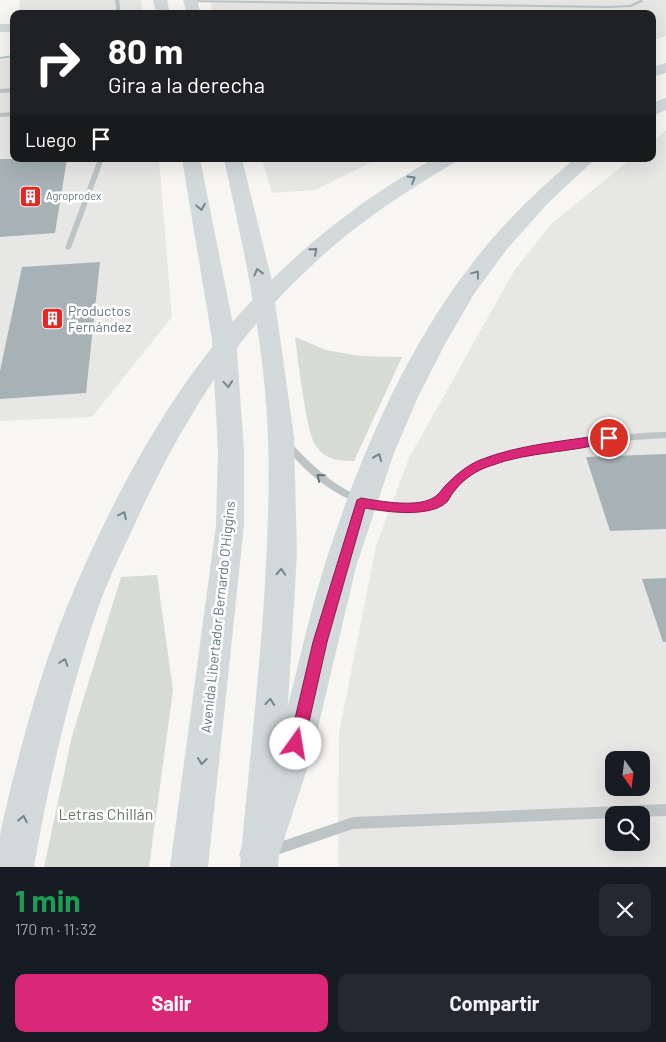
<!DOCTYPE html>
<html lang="es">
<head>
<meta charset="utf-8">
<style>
  :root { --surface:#171b24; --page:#242831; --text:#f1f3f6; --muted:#9ea1a6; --accent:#db2777 }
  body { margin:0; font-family:Barlow,sans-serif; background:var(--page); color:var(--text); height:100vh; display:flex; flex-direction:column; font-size:19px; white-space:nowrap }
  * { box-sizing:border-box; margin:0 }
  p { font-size:16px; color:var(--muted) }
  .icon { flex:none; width:28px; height:28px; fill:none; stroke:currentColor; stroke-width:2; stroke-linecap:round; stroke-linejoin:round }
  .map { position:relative; height:867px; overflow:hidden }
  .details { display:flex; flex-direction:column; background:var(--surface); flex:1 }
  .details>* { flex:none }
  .top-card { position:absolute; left:10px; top:10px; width:646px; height:152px; border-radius:10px; box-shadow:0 5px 20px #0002; background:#202124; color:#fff; overflow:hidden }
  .needle { width:32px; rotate:166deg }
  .fabs { position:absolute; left:605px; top:751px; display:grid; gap:10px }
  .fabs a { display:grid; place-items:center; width:45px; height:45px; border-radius:10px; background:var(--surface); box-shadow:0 5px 20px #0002; font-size:25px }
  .pin { position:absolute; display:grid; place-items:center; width:42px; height:42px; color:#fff; margin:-21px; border:2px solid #fff; border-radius:50%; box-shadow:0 1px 5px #0007 }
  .me { position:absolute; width:55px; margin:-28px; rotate:13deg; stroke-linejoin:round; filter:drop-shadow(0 0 4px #0008) }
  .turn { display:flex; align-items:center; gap:18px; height:105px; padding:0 15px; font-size:22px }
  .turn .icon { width:65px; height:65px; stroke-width:2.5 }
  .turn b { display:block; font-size:35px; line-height:42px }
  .then { display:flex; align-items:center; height:48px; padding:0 15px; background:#0003; gap:10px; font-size:19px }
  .round { display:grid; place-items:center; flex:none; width:52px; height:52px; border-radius:10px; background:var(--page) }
  .overview { display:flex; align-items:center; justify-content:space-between; height:85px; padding:0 15px }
  h1 { font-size:30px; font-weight:700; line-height:38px; color:#1e9e55 }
  .primary-button { display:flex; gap:10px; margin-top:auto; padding:10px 15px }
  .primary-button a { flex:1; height:58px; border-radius:10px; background:var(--accent); color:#fff; font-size:20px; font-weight:700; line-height:58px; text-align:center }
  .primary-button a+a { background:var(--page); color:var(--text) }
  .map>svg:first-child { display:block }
  .built { fill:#e7e8e6; fill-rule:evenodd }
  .green { fill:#d7dcd2 }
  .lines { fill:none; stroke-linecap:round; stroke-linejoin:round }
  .stream { fill:#b4c6c6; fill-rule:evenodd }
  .building { fill:#a6b2b5 }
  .lane { fill:#bdc4c6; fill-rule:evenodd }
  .secondary { fill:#d2d9db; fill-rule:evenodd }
  .primary { fill:#d2d9db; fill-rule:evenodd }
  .highway { fill:#d2d9db; fill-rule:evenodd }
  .oneway { stroke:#72878d }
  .oneway2 { stroke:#61787f }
  .route { fill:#db2777; stroke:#8e194d }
  .labels { text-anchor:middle; stroke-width:5; stroke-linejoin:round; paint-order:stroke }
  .far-poi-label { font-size:11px; fill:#61787f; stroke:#fff; text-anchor:start }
  .poi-label { font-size:14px; fill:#61787f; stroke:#fff; text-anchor:start }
  .street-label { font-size:14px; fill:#61787f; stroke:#fff }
  .near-park-label { font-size:16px; fill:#697760; stroke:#fff }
</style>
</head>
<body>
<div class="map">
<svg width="666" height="867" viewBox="0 0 666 867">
  <rect width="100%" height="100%" fill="#f7f6f3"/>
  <!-- built -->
  <g class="built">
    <path d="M 20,0 L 141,0 L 143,14 L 19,14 Z"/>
    <path d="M 210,0 L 666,0 L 666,36 L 653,40 L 652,14 L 213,14 Z"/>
    <path d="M 14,59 L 14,159 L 159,159 L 172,317 L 92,417 L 0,421 L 0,60 Z"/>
    <path d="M 666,130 L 666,867 L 338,867 L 339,733 L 376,546 L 409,458 L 514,271 L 552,223 L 631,159 L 652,159 L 653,141 ZM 614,760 L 641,760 L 641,788 L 614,788 ZM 614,815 L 641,815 L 641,842 L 614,842 Z"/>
    <path d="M 262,159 L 378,159 L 315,190 L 272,193 Z"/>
  </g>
  <!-- green -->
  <g class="green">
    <path d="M 295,337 L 326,350 L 360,356 L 402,357 L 354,461 C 338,461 326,460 316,446 C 306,432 298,358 295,337 Z"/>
    <path d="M 157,575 L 173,690 L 149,867 L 44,867 L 72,736 L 121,577 Z"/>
  </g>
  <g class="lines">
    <!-- stream -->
    <path class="stream" d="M 14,55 L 14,57 L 0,59 L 0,57 Z"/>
  </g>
  <!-- building -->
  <g class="building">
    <path d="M 0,159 L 67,159 L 55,233 L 0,237 Z"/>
    <path d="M 100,262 L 86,393 L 0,399 L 0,371 L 22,267 Z"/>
    <path d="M 666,454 L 666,529 L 610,531 L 586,457 Z"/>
    <path d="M 666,578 L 666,642 L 663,642 L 642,579 Z"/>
  </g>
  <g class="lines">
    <!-- lane -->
    <g class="lane">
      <path d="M 115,0 L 119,0 L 121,14 L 117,14 Z"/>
      <path d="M 188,0 L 608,6 L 630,5 L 640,0 L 644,1 L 631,7 L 608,8 L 190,2 L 188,1 Z"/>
      <path d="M 14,88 L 14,92 L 0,93 L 0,89 Z"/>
      <path d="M 14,112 L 14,116 L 0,117 L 0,113 Z"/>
      <path d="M 98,159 L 104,159 L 71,248 L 68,250 L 66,249 L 65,248 Z"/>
      <path d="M 666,432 L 666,438 C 625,440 586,445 545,452 C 529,455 513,457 497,463 C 481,468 467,475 455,487 C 450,494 445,503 437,506 C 427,511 415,512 404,512 C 364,511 331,494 303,467 C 296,459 288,452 283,444 L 287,441 L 290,442 C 322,476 353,504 402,504 C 411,504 424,505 432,501 C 439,497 443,489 448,484 C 459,471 474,464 489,458 C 508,452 526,449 545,446 C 585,439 625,433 666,432 Z"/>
      <path d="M 666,804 L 666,816 L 641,817 L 641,815 L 614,815 L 614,818 L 353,829 L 271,857 L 267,855 L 265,851 L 267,847 L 271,845 L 353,817 Z"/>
    </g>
    <!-- secondary -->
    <rect class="secondary" x="0" y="24" width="14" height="8"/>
    <!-- primary -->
    <g class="primary">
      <path d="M 153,0 L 167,0 L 170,14 L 156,14 Z"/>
      <path d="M 183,0 L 197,0 L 201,14 L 187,14 Z"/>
      <path d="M 182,159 L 200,159 L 236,339 L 244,451 L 244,525 L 208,867 L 170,867 L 216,525 L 218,451 L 212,339 Z"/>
      <path d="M 224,159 L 242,159 L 272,281 L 294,437 L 297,554 L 278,867 L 240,867 C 252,726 272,580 268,438 C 265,344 244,251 224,159 Z"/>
    </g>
    <!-- highway -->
    <g class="highway">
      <path d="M 666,63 L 666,73 L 652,77 L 652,67 Z"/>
      <path d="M 666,98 L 666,110 L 652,116 L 652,103 Z"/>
      <path d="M 433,159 L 457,159 L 454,163 C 401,194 350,228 306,271 C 229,343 176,433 133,528 C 120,556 106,584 96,614 C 68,697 49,781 34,867 L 0,867 C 0,857 0,847 0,837 C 2,821 7,805 10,790 C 18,759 26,729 35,698 C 53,637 77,579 105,522 C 183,363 278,246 433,159 Z"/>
      <path d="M 574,159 L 595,159 L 547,204 L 507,249 L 474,294 L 445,344 L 418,397 L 394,453 L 356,567 L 311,757 L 279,855 L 274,867 L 244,867 L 239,855 C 255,810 272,766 284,720 C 298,669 308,618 324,567 C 361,451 412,332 492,239 C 517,210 545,184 574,159 Z"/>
    </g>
  </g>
  <!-- one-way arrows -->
  <defs><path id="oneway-chevron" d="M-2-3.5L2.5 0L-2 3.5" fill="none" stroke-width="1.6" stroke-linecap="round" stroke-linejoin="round" transform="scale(1.25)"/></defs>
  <g class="oneway">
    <use href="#oneway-chevron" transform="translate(412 179) rotate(-31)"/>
    <use href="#oneway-chevron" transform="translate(201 207) rotate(79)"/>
    <use href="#oneway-chevron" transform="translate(314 251) rotate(-41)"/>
    <use href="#oneway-chevron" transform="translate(258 272) rotate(-104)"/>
    <use href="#oneway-chevron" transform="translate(476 274) rotate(-53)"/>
    <use href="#oneway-chevron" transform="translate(228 384) rotate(85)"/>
    <use href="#oneway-chevron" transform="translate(378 457) rotate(-68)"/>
    <use href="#oneway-chevron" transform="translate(123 515) rotate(-64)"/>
    <use href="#oneway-chevron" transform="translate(281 572) rotate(-87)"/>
    <use href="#oneway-chevron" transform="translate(64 662) rotate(-72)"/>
    <use href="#oneway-chevron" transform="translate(270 702) rotate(-85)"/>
    <use href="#oneway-chevron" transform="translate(202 761) rotate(97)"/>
    <use href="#oneway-chevron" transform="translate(23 819) rotate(-79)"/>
  </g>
  <use class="oneway2" href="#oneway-chevron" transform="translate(320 477) rotate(-141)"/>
  <!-- route -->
  <path class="route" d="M 609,434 L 614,438 L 613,441 C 573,453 529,451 490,466 C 477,470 464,479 456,489 C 452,493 450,498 447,502 C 430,518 387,512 365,508 L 327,642 L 304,744 L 302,748 L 296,751 L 291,748 L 289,744 L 313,642 L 357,500 L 361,498 C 380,501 420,509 436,496 C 441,492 444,486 449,482 C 458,473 468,465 480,460 C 520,444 567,441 609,434 Z"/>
  <!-- icons -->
  <defs>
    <symbol id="building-square" viewBox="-11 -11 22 22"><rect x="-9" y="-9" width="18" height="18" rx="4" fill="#e72623" stroke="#fff"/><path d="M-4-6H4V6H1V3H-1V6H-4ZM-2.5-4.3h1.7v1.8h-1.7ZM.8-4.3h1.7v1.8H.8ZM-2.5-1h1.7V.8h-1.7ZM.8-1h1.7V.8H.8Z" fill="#fff"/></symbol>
  </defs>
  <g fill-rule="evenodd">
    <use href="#building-square" x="18" y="184" width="25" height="25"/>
    <use href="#building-square" x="40" y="306" width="25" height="25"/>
  </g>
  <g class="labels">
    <!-- far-poi labels -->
    <g class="far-poi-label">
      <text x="46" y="200">Agroprodex</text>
    </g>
    <!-- poi labels -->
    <g class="poi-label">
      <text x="68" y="316">Productos<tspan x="68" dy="16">Fernández</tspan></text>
    </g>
    <!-- street labels -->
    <g class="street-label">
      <text transform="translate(218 617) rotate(-84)" y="5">Avenida Libertador Bernardo O'Higgins</text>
    </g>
    <!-- near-park labels -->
    <g class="near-park-label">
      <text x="106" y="820">Letras Chillán</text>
    </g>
  </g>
</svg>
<div class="fabs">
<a><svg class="needle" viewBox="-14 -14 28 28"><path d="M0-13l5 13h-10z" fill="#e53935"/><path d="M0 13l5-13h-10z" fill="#9ea1a6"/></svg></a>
<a><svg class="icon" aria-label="search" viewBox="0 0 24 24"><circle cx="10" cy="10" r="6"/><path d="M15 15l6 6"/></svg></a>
</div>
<div class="pin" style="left:609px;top:438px;background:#d93025"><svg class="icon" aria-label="arrive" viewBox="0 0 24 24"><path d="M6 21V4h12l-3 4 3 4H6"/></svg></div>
<svg class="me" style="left:296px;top:744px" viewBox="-20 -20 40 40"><circle r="19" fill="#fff"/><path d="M0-13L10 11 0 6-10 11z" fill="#db2777"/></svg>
<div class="top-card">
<div class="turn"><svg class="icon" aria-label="right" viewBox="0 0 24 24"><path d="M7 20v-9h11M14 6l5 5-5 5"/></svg><div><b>80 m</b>Gira a la derecha</div></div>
<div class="then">Luego<svg class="icon" aria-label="arrive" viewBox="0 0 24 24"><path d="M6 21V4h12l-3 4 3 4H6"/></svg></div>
</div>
</div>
<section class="details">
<div class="overview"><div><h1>1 min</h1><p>170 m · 11:32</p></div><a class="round"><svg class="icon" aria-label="close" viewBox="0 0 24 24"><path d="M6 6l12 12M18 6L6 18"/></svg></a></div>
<div class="primary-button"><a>Salir</a><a>Compartir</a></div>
</section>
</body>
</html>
